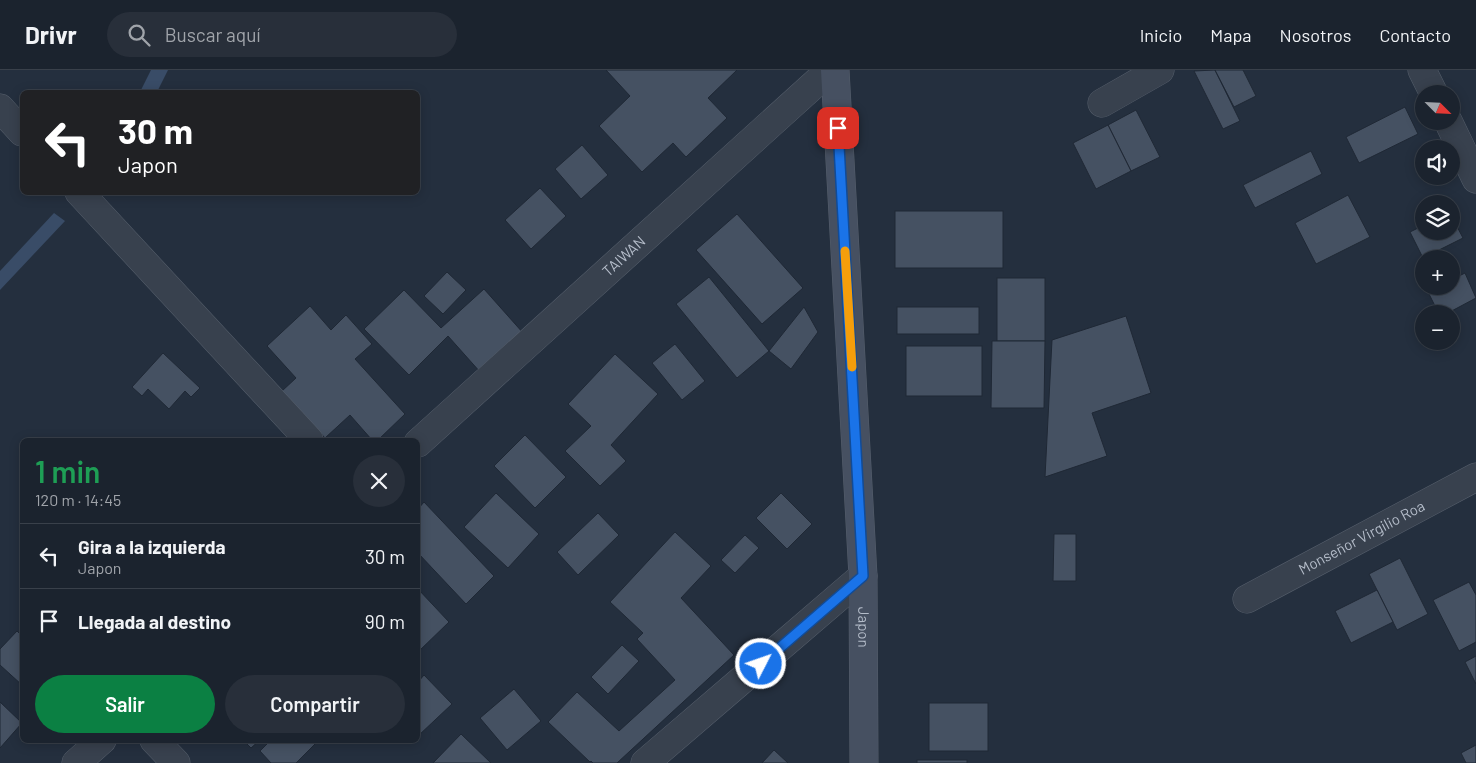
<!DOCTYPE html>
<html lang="es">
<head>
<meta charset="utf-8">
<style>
  :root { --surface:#1b232e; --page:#282f3a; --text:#f1f3f6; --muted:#a0a4aa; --line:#39404a; --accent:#0b8043 }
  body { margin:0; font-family:Barlow,sans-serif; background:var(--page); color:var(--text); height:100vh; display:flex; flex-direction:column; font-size:19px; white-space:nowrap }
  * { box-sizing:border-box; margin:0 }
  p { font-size:16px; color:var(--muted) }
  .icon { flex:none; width:28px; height:28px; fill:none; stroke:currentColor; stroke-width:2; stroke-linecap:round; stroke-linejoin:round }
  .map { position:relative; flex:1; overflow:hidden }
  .panel { position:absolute; left:20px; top:368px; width:400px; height:305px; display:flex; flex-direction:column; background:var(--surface); border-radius:8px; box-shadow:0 2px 12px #0003,0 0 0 1px var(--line) }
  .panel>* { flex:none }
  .top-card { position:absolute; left:20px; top:20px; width:400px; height:105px; border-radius:8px; box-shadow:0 2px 12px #0003,0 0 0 1px var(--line); background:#202124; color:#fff; overflow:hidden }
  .needle { width:32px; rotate:114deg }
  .tools { position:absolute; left:1415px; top:15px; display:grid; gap:10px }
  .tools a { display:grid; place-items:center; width:45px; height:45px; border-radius:50%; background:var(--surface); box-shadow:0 2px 12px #0003,0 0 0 1px var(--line); font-size:25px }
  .pin { position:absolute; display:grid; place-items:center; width:42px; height:42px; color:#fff; margin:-21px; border-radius:10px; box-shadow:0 2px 8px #0006 }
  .me { position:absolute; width:55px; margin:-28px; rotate:49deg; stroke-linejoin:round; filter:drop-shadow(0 0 4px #0008) }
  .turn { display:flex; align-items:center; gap:18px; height:105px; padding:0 15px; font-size:22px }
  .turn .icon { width:65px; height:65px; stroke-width:2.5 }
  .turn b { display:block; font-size:35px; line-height:42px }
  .round { display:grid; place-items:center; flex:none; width:52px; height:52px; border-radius:26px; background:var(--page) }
  .summary { display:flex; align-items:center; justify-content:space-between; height:85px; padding:0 15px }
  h1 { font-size:30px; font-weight:600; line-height:38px; color:#1e9e55 }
  .button { display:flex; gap:10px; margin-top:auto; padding:10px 15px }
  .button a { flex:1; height:58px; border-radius:30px; background:var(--accent); color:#fff; font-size:20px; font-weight:600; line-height:58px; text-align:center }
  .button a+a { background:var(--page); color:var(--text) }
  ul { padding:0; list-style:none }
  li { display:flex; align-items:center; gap:15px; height:65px; padding:0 15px; border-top:1px solid var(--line) }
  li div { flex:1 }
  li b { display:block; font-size:19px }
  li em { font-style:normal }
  header { display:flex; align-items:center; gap:30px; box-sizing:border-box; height:70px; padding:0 25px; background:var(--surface); border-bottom:1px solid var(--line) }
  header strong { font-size:24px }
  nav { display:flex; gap:28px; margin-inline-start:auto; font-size:18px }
  .search { width:350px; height:45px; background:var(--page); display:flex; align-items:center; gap:12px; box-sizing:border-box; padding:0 18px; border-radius:28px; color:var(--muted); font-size:19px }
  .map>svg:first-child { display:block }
  .water { fill:#394c67 }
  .building { fill:#455162; stroke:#1f2835 }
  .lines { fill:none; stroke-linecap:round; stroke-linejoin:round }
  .street-casing { stroke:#565f6c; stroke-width:29 }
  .secondary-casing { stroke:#565f6c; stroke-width:29 }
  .street { stroke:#38414e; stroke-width:28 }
  .secondary { stroke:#465061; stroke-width:28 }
  .route-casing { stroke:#114b97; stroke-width:12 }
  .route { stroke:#1a73e8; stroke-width:9 }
  .slow { stroke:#f59e0b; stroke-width:9 }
  .labels { text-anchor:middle; stroke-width:5; stroke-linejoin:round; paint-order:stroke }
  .street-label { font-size:15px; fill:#b4bcc9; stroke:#1d2633 }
</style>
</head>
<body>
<header>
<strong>Drivr</strong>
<div class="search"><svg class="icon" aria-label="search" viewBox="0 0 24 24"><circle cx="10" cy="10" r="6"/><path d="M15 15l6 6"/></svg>Buscar aquí</div>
<nav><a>Inicio</a><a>Mapa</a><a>Nosotros</a><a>Contacto</a></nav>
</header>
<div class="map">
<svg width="1476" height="693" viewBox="0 0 1476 693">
  <rect width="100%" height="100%" fill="#242f3e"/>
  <!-- water -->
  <g class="water">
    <path d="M 151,0 L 168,0 L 157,22 L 140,22 Z"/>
    <path d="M 54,143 L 65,151 L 0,220 L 0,201 Z"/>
  </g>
  <!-- building -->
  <g class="building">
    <path d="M 606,0 L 737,0 L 708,28 L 727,48 L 686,87 L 673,73 L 642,102 L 599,56 L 630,26 Z"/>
    <path d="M 1215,0 L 1240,51 L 1223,59 L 1194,1 Z"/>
    <path d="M 1215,0 L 1243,0 L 1256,26 L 1234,37 Z"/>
    <path d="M 1405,37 L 1418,64 L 1359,93 L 1346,67 Z"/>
    <path d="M 1136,40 L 1160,87 L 1131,101 L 1108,55 Z"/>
    <path d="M 1108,55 L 1131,101 L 1096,119 L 1073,73 Z"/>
    <path d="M 582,75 L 608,105 L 581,129 L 555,99 Z"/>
    <path d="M 1311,81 L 1322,104 L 1255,138 L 1243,115 Z"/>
    <path d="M 540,118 L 566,146 L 531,179 L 505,150 Z"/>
    <path d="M 1348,125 L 1370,167 L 1316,194 L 1295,153 Z"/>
    <rect x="895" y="141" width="108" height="57"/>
    <path d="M 737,144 L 803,218 L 762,254 L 696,180 Z"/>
    <path d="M 1451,145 L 1463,168 L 1423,188 L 1410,162 L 1424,155 L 1424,161 L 1451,161 Z"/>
    <path d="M 447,202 L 466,220 L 443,244 L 424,226 Z"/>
    <path d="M 1465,203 L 1476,228 L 1446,244 L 1439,244 L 1428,222 L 1439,216 L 1451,216 L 1451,210 Z"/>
    <path d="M 709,207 L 769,281 L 737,308 L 676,234 Z"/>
    <rect x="997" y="208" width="48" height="63"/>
    <path d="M 484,219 L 524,264 L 481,303 L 448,266 L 409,305 L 364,259 L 404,220 L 441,258 Z"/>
    <path d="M 310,236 L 331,260 L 346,245 L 372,274 L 355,289 L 405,344 L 378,370 L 372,370 L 350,345 L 325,368 L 282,321 L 296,308 L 267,276 Z"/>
    <path d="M 804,237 L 818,262 L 791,299 L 769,281 Z"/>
    <rect x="897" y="237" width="82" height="27"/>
    <path d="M 1126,246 L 1151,323 L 1092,343 L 1107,386 L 1045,407 L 1052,270 Z"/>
    <path d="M 992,271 L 1045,271 L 1044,338 L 991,338 Z"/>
    <path d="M 675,274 L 705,311 L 682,330 L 652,293 Z"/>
    <rect x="906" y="276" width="76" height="50"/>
    <path d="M 163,283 L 200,318 L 191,327 L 185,321 L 169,339 L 148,319 L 142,326 L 132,317 Z"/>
    <path d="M 615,284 L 658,324 L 611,375 L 626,391 L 600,416 L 565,381 L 591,356 L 568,334 Z"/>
    <path d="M 525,365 L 566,407 L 535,438 L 494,396 Z"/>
    <path d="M 496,423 L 539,464 L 508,498 L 464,457 Z"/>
    <path d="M 781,423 L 812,454 L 787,479 L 756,448 Z"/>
    <path d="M 424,432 L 494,506 L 466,534 L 418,483 L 418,439 Z"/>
    <path d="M 598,443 L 619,465 L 578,505 L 557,482 Z"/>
    <path d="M 675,462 L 711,496 L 681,528 L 734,585 L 617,693 L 593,693 L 591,691 L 590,692 L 548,652 L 577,622 L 619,661 L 675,610 L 637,569 L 643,563 L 610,532 Z"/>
    <path d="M 1054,464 L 1076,464 L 1076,511 L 1053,511 Z"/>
    <path d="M 745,465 L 759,478 L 735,503 L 721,490 Z"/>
    <path d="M 1400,488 L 1428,544 L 1397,560 L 1369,504 Z"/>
    <path d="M 1469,512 L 1476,525 L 1476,572 L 1459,581 L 1433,530 Z"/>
    <path d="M 418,519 L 449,552 L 418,582 Z"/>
    <path d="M 1377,520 L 1393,552 L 1351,573 L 1335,541 Z"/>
    <path d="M 17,561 L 22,566 L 22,615 L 0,595 L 0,579 Z"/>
    <path d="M 622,575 L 639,591 L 608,624 L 591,607 Z"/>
    <path d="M 1476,586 L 1476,614 L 1465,592 Z"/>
    <path d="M 424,605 L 452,634 L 418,666 L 418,612 Z"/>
    <path d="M 514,619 L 541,651 L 507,680 L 480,648 Z"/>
    <path d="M 0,632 L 22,653 L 0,678 Z"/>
    <rect x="929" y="633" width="59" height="48"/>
    <path d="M 461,664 L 491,693 L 433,693 Z"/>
    <path d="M 243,670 L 260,670 L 251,678 Z"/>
    <path d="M 271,670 L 319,670 L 296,693 L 271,693 L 260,681 Z"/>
    <path d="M 1476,675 L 1476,693 L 1466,693 L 1461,683 Z"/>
    <path d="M 774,680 L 788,693 L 762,693 Z"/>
    <rect x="917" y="690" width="50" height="3"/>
  </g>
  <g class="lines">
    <defs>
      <g id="street">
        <path d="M 1422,0 L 1434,24"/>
        <path d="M 1102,33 L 1160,0"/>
        <path d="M 0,38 L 22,62"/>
        <path d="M 1448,51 L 1476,109"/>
        <path d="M 79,122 L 309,370"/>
        <path id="s1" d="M 418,373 L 830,0"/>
        <path id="s2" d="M 1247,529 L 1476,407"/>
        <path d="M 154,670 L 176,693"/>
        <path d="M 76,693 L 102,670"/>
        <path d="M 645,693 L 863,506"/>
      </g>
      <g id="secondary">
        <path id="s3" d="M 835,0 L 863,506 L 864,693"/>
      </g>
    </defs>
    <!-- street casing -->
    <use href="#street" class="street-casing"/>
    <!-- secondary casing -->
    <use href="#secondary" class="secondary-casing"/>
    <!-- street -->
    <use href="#street" class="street"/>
    <!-- secondary -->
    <use href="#secondary" class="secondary"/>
  </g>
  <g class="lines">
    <defs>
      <path id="route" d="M 761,594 L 863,506 L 838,58"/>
    </defs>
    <!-- route casing -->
    <use href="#route" class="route-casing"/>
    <!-- route -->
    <use href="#route" class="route"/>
    <!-- slow -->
    <path class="slow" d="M 845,181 L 852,297"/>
  </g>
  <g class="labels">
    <!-- street labels -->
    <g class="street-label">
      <text dy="5" stroke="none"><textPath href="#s1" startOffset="278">TAIWAN</textPath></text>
      <text dy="5" stroke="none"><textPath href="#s2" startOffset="130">Monseñor Virgilio Roa</textPath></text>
      <text dy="5" stroke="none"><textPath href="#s3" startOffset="558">Japon</textPath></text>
    </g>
  </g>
</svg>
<div class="tools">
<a><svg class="needle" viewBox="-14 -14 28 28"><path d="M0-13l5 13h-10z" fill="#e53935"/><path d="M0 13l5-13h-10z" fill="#a0a4aa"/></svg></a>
<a><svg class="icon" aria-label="sound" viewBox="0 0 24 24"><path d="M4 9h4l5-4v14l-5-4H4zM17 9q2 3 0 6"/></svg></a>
<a><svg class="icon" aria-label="layers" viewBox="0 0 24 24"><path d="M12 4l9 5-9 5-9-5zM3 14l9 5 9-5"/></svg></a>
<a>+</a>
<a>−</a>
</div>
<div class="pin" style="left:838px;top:58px;background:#d93025"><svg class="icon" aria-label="arrive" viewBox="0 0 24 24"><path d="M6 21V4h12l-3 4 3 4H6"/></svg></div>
<svg class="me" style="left:761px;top:594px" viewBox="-20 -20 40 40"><circle r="17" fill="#1a73e8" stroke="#fff" stroke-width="3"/><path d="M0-11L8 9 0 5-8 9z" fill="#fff"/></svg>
<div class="top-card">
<div class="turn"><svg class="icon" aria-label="left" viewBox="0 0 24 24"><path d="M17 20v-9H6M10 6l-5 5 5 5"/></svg><div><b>30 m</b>Japon</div></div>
</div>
<section class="panel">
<div class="summary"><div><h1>1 min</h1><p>120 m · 14:45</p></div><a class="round"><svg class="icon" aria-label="close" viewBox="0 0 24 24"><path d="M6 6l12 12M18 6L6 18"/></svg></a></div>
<ul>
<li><svg class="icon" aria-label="left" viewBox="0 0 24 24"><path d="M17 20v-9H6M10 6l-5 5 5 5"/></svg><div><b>Gira a la izquierda</b><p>Japon</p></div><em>30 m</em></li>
<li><svg class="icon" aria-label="arrive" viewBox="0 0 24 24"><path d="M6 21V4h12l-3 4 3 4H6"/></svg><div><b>Llegada al destino</b></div><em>90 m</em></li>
</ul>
<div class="button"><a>Salir</a><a>Compartir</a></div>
</section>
</div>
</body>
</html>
